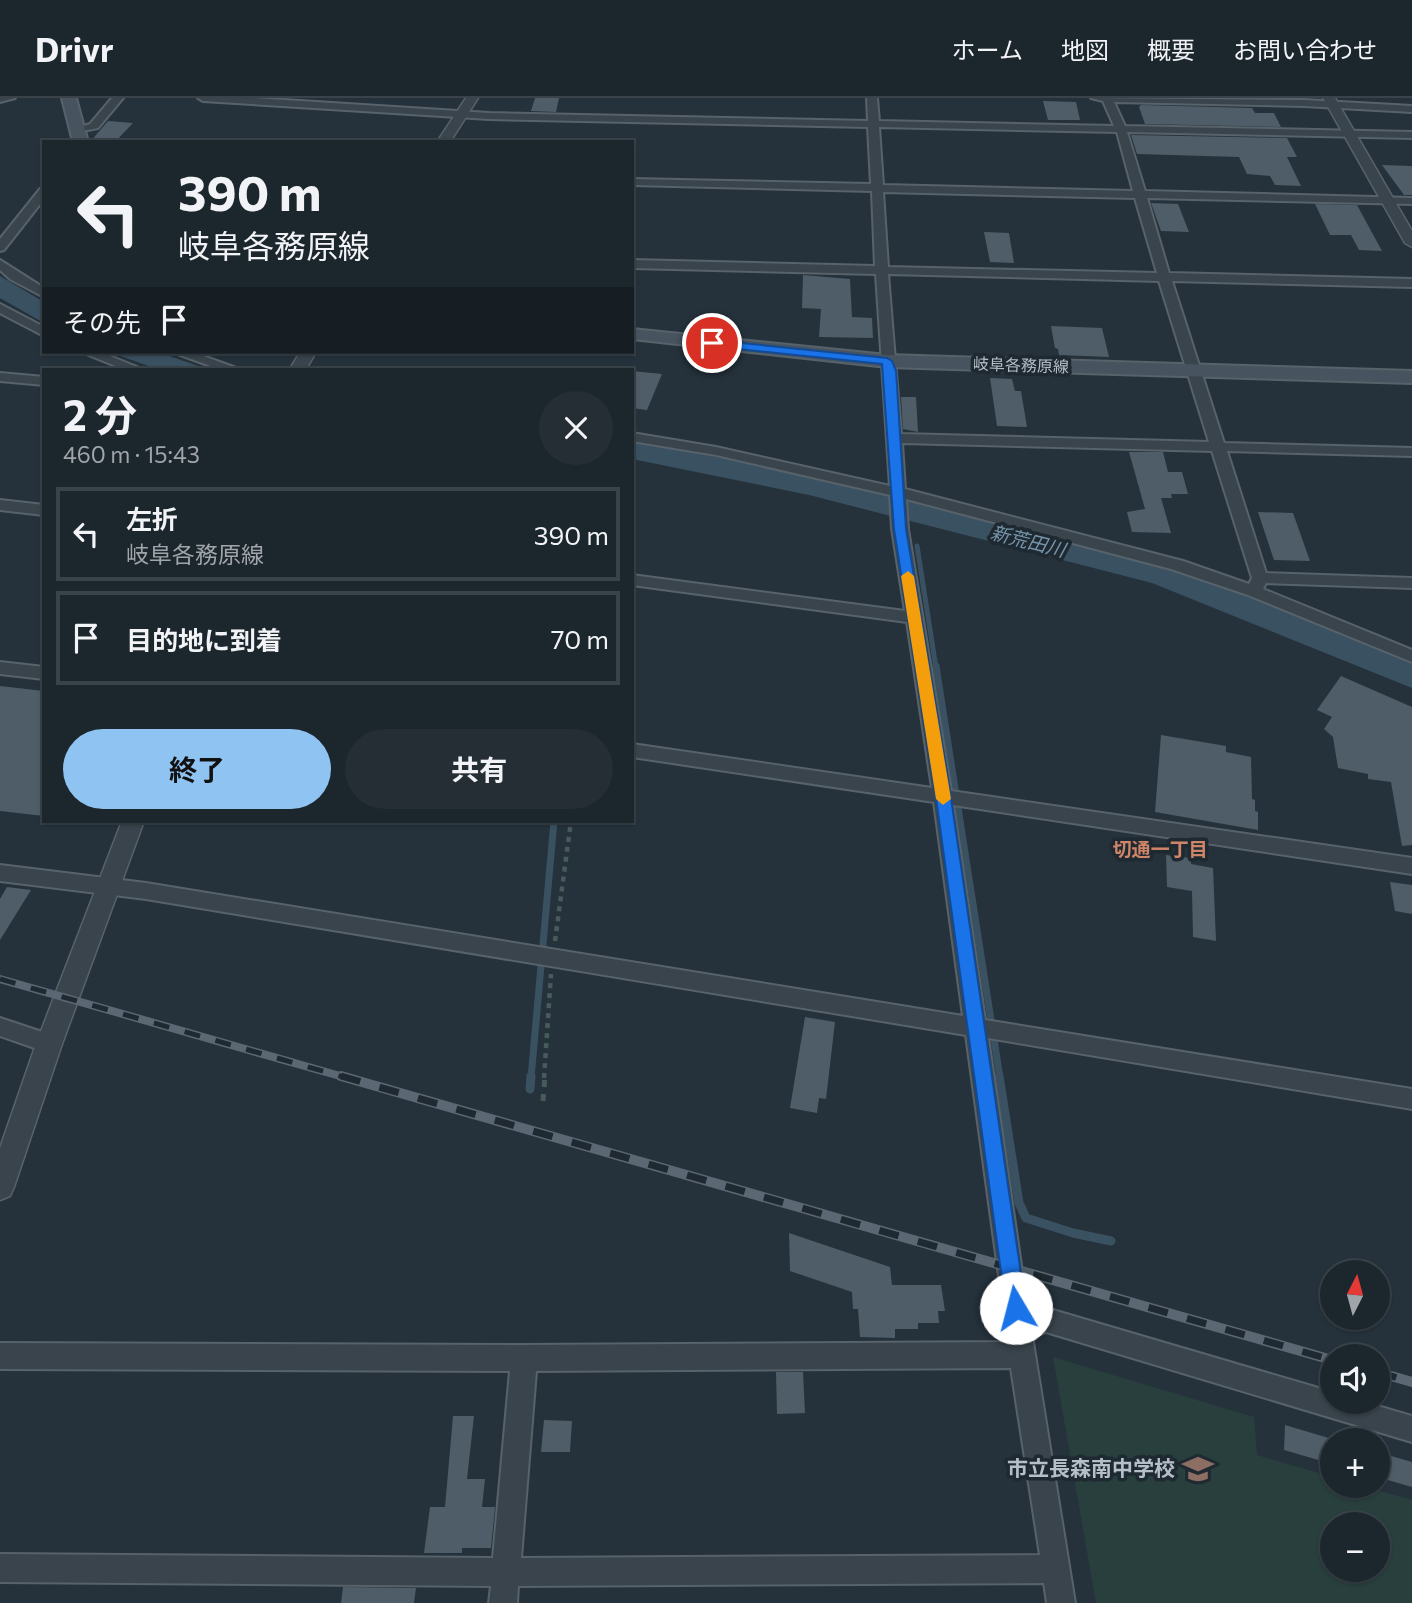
<!DOCTYPE html>
<html lang="ja">
<head>
<meta charset="utf-8">
<style>
  :root { --surface:#1c262d; --page:#252e35; --text:#f1f3f6; --muted:#a0a5aa; --line:#3a4349; --accent:#8fc4f2 }
  body { margin:0; font-family:Commissioner,"Noto Sans JP",sans-serif; background:var(--page); color:var(--text); height:100vh; display:flex; flex-direction:column; font-size:26px; white-space:nowrap }
  * { box-sizing:border-box; margin:0 }
  p { font-size:23px; color:var(--muted) }
  .icon { flex:none; width:38px; height:38px; fill:none; stroke:currentColor; stroke-width:2; stroke-linecap:round; stroke-linejoin:round }
  .map { position:relative; flex:1; overflow:hidden }
  .panel { position:absolute; left:42px; top:270px; width:592px; height:455px; display:flex; flex-direction:column; background:var(--surface); border-radius:0px; box-shadow:0 2px 5px #0004,0 0 0 2px var(--line) }
  .panel>* { flex:none }
  .guide { position:absolute; left:42px; top:42px; width:592px; height:214px; border-radius:0px; box-shadow:0 2px 5px #0004,0 0 0 2px var(--line); background:#1c262d; color:var(--text); overflow:hidden }
  .needle { width:46px; rotate:6deg }
  .controls { position:absolute; left:1320px; top:1162px; display:grid; gap:14px }
  .controls a { display:grid; place-items:center; width:70px; height:70px; border-radius:50%; background:var(--surface); box-shadow:0 2px 5px #0004,0 0 0 2px var(--line); font-size:35px }
  .pin { position:absolute; display:grid; place-items:center; width:60px; height:60px; color:#fff; margin:-30px; border:4px solid #fff; border-radius:50%; box-shadow:0 2px 7px #0007 }
  .me { position:absolute; width:77px; margin:-38px; rotate:352deg; stroke-linejoin:round; filter:drop-shadow(0 0 5px #0008) }
  .turn { display:flex; align-items:center; gap:24px; height:147px; padding:0 21px; font-size:32px }
  .turn .icon { width:91px; height:91px; stroke-width:2.5 }
  .turn b { display:block; font-size:49px; line-height:60px }
  .then { display:flex; align-items:center; height:66px; padding:0 21px; background:#0003; gap:14px; font-size:26px }
  .round { display:grid; place-items:center; flex:none; width:74px; height:74px; border-radius:37px; background:var(--page) }
  .headline { display:flex; align-items:center; justify-content:space-between; height:119px; padding:0 21px }
  h1 { font-size:42px; font-weight:700; line-height:52px }
  .action { display:flex; gap:14px; margin-top:auto; padding:14px 21px }
  .action a { flex:1; height:80px; border-radius:42px; background:var(--accent); color:#111; font-size:28px; font-weight:700; line-height:80px; text-align:center }
  .action a+a { background:var(--page); color:var(--text) }
  ul { padding:0; list-style:none }
  li { display:flex; align-items:center; gap:21px; height:94px; margin:0 14px 10px; padding:0 7px; border:4px solid var(--line); border-radius:0px }
  li div { flex:1 }
  li b { display:block; font-size:26px }
  li em { font-style:normal }
  header { display:flex; align-items:center; gap:42px; box-sizing:border-box; height:98px; padding:0 35px; background:var(--surface); border-bottom:2px solid var(--line) }
  header strong { font-size:33px }
  nav { display:flex; gap:38px; margin-inline-start:auto; font-size:24px }
  .map>svg:first-child { display:block }
  .green { fill:#283f3d; fill-rule:evenodd }
  .water { fill:#3a5162 }
  .lines { fill:none; stroke-linecap:round; stroke-linejoin:round }
  .stream-far2 { stroke:#3a5162; stroke-width:5 }
  .stream-far1 { stroke:#3a5162; stroke-width:7 }
  .stream { stroke:#3a5162; stroke-width:9 }
  .river { fill:#3a5162; fill-rule:evenodd }
  .building { fill:#4e5d67 }
  .minor-casing { stroke:#57626a; stroke-width:4 }
  .tertiary-casing { stroke:#57626a; stroke-width:3 }
  .secondary-casing { stroke:#57626a; stroke-width:4 }
  .path-far1 { stroke:#475b5b; stroke-width:4.5; stroke-dasharray:5 5; stroke-linecap:butt }
  .path { stroke:#475b5b; stroke-width:5; stroke-dasharray:7 7; stroke-linecap:butt }
  .minor { fill:#39444c; fill-rule:evenodd }
  .tertiary { fill:#39444c; fill-rule:evenodd }
  .secondary { fill:#47545f; fill-rule:evenodd }
  .rail-far1-casing { stroke:#5b6873; stroke-width:8 }
  .rail-casing { stroke:#5b6873; stroke-width:10 }
  .rail-far1 { stroke:#1e2931; stroke-width:5; stroke-dasharray:16; stroke-linecap:butt }
  .rail { stroke:#1e2931; stroke-width:7; stroke-dasharray:20; stroke-linecap:butt }
  .route { fill:#1a73e8; stroke:#114b97; stroke-width:2 }
  .slow { fill:#f59e0b }
  .labels { text-anchor:middle; stroke-width:7; stroke-linejoin:round; paint-order:stroke }
  .far-street-label { font-size:16px; fill:#b4bfc8; stroke:#1e2931 }
  .water-label { font-size:19px; font-style:italic; fill:#7694aa; stroke:#1e2931 }
  .neighbourhood-label { font-size:19px; font-weight:bold; fill:#cf8568; stroke:#1e2931 }
  .near-poi-label { font-size:21px; font-weight:bold; fill:#b4bfc8; stroke:#1e2931; text-anchor:end }
</style>
</head>
<body>
<header>
<strong>Drivr</strong>
<nav><a>ホーム</a><a>地図</a><a>概要</a><a>お問い合わせ</a></nav>
</header>
<div class="map">
<svg width="1412" height="1505" viewBox="0 0 1412 1505">
  <rect width="100%" height="100%" fill="#25323c"/>
  <!-- green -->
  <path class="green" d="M 1053,1259 L 1254,1319 L 1257,1357 L 1332,1379 L 1332,1388 L 1362,1388 L 1412,1402 L 1412,1505 L 1096,1505 ZM 1332,1426 L 1377,1426 L 1377,1472 L 1332,1472 Z"/>
  <!-- water -->
  <g class="water">
    <path d="M 0,178 L 44,204 L 44,225 L 0,200 Z"/>
    <path d="M 109,254 L 158,254 L 207,271 L 157,271 Z"/>
  </g>
  <g class="lines">
    <!-- stream-far2 -->
    <path class="stream-far2" d="M 917,448 L 936,570"/>
    <!-- stream-far1 -->
    <g class="stream-far1">
      <path d="M 936,568 L 1000,980"/>
      <path d="M 531,980 L 554,723"/>
    </g>
    <!-- stream -->
    <g class="stream">
      <path d="M 999,978 L 1019,1105 L 1026,1120 L 1073,1135 L 1111,1143"/>
      <path d="M 530,991 L 531,978"/>
    </g>
    <!-- river -->
    <path class="river" d="M 632,342 L 810,378 L 1176,469 L 1412,563 L 1412,590 L 1152,485 L 809,397 L 632,361 Z"/>
  </g>
  <!-- building -->
  <g class="building">
    <path d="M 535,0 L 559,0 L 556,14 L 531,13 Z"/>
    <path d="M 1043,3 L 1076,4 L 1080,22 L 1048,22 Z"/>
    <path d="M 1141,7 L 1252,10 L 1255,15 L 1274,15 L 1281,29 L 1145,26 L 1139,9 Z"/>
    <path d="M 108,23 L 133,25 L 115,44 L 90,44 Z"/>
    <path d="M 1131,37 L 1287,40 L 1297,59 L 1287,59 L 1301,88 L 1275,87 L 1270,78 L 1247,76 L 1239,59 L 1137,56 Z"/>
    <path d="M 1382,67 L 1412,68 L 1412,97 L 1404,97 Z"/>
    <path d="M 1151,105 L 1178,106 L 1189,134 L 1161,133 Z"/>
    <path d="M 1315,106 L 1357,107 L 1382,153 L 1359,152 L 1351,137 L 1330,137 Z"/>
    <path d="M 984,134 L 1009,135 L 1014,165 L 990,164 Z"/>
    <path d="M 803,177 L 850,181 L 852,219 L 872,220 L 873,240 L 819,239 L 821,211 L 802,210 Z"/>
    <path d="M 1051,228 L 1102,230 L 1109,259 L 1059,257 L 1058,251 L 1055,250 Z"/>
    <path d="M 632,273 L 662,276 L 647,312 L 632,310 Z"/>
    <path d="M 990,280 L 1012,281 L 1015,293 L 1021,293 L 1027,329 L 997,328 Z"/>
    <path d="M 901,299 L 916,299 L 918,334 L 903,331 Z"/>
    <path d="M 1129,354 L 1163,354 L 1168,374 L 1182,374 L 1188,396 L 1171,396 L 1172,400 L 1161,400 L 1171,435 L 1132,434 L 1127,414 L 1145,411 Z"/>
    <path d="M 1258,414 L 1293,415 L 1310,463 L 1274,462 Z"/>
    <path d="M 1341,578 L 1412,609 L 1412,747 L 1402,748 L 1391,684 L 1368,681 L 1368,676 L 1338,670 L 1333,639 L 1324,631 L 1332,619 L 1317,612 Z"/>
    <path d="M 0,588 L 44,593 L 44,718 L 0,713 Z"/>
    <path d="M 1161,637 L 1226,648 L 1226,654 L 1251,659 L 1252,701 L 1255,702 L 1255,713 L 1258,714 L 1258,732 L 1155,714 Z"/>
    <path d="M 1166,757 L 1190,760 L 1191,766 L 1213,770 L 1216,843 L 1193,839 L 1192,793 L 1167,789 Z"/>
    <path d="M 1390,784 L 1412,787 L 1412,816 L 1395,813 Z"/>
    <path d="M 7,789 L 31,792 L 0,842 L 0,801 Z"/>
    <path d="M 805,919 L 835,924 L 826,1001 L 819,1000 L 817,1015 L 790,1010 Z"/>
    <path d="M 789,1135 L 890,1169 L 892,1187 L 941,1187 L 945,1213 L 938,1213 L 939,1225 L 918,1225 L 918,1231 L 895,1231 L 895,1240 L 860,1239 L 858,1211 L 853,1211 L 852,1194 L 790,1173 Z"/>
    <path d="M 776,1274 L 803,1274 L 805,1315 L 777,1316 Z"/>
    <path d="M 453,1318 L 474,1318 L 467,1381 L 485,1381 L 482,1409 L 495,1409 L 491,1450 L 462,1450 L 462,1455 L 424,1455 L 430,1409 L 445,1409 Z"/>
    <path d="M 544,1322 L 572,1323 L 570,1354 L 541,1354 Z"/>
    <path d="M 1285,1327 L 1332,1341 L 1332,1366 L 1284,1352 Z"/>
    <path d="M 1377,1354 L 1412,1364 L 1412,1389 L 1377,1379 Z"/>
    <path d="M 343,1489 L 416,1490 L 414,1505 L 341,1505 Z"/>
  </g>
  <g class="lines">
    <defs>
      <g id="minor">
        <path d="M 0,0 L 15,0 L 0,4 Z"/>
        <path d="M 112,0 L 123,0 L 98,30 L 73,35 L 73,31 L 90,26 Z"/>
        <path d="M 198,0 L 253,0 L 489,15 L 868,23 L 867,0 L 877,0 L 879,23 L 1114,28 L 1103,3 L 1091,0 L 1304,2 L 1412,8 L 1412,14 L 1304,8 L 1114,4 L 1125,28 L 1412,34 L 1412,40 L 1127,34 L 1145,93 L 1412,100 L 1412,106 L 1147,100 L 1169,175 L 1412,181 L 1412,189 L 1172,183 L 1224,345 L 1412,350 L 1412,358 L 1227,353 L 1266,475 L 1412,480 L 1412,490 L 1266,485 L 1263,491 L 1412,552 L 1412,564 L 1248,497 L 1171,471 L 906,401 L 908,431 L 951,693 L 1412,760 L 1412,776 L 953,707 L 985,922 L 1412,991 L 1412,1011 L 988,940 L 1028,1215 L 1046,1210 L 1332,1294 L 1332,1304 L 1364,1304 L 1412,1318 L 1412,1344 L 1046,1234 L 1032,1238 L 1075,1505 L 1047,1505 L 1044,1485 L 518,1488 L 517,1505 L 489,1505 L 491,1488 L 0,1484 L 0,1456 L 493,1460 L 510,1273 L 0,1271 L 0,1245 L 524,1247 L 1008,1244 L 966,937 L 146,801 L 0,783 L 0,767 L 146,785 L 963,918 L 934,704 L 632,659 L 632,646 L 932,690 L 907,524 L 632,487 L 632,477 L 905,513 L 892,431 L 890,397 L 716,357 L 632,343 L 632,335 L 716,349 L 890,388 L 876,176 L 632,170 L 632,162 L 875,168 L 872,93 L 632,87 L 632,81 L 871,86 L 868,29 L 489,21 L 203,3 ZM 879,29 L 1117,34 L 1133,93 L 883,87 ZM 883,94 L 1135,100 L 1157,175 L 888,169 ZM 888,176 L 1159,183 L 1209,344 L 901,336 ZM 902,345 L 1212,353 L 1252,480 L 1249,486 L 1183,463 L 905,391 ZM 1011,1270 L 1040,1457 L 521,1460 L 536,1273 Z"/>
        <path d="M 44,90 L 44,101 L 4,152 L 0,153 L 0,141 L 40,91 Z"/>
        <path d="M 0,162 L 44,190 L 44,199 L 10,181 L 0,172 Z"/>
        <path d="M 0,206 L 44,229 L 44,238 L 0,215 Z"/>
        <path d="M 81,254 L 100,254 L 142,271 L 123,271 Z"/>
        <path d="M 172,254 L 192,254 L 239,271 L 219,271 Z"/>
        <path d="M 0,275 L 44,279 L 44,287 L 0,283 Z"/>
        <path d="M 0,402 L 44,407 L 44,417 L 0,412 Z"/>
        <path d="M 0,564 L 44,569 L 44,581 L 0,576 Z"/>
        <path d="M 0,920 L 57,939 L 60,946 L 57,953 L 49,955 L 0,938 Z"/>
      </g>
      <g id="tertiary">
        <path d="M 466,0 L 478,0 L 450,44 L 437,44 Z"/>
        <path d="M 1323,0 L 1335,0 L 1412,133 L 1412,149 L 1405,145 Z"/>
        <path d="M 300,254 L 316,254 L 306,271 L 290,271 Z"/>
        <path d="M 122,723 L 144,723 L 62,946 L 14,1089 L 10,1098 L 0,1102 L 0,1050 L 36,946 Z"/>
      </g>
      <g id="secondary">
        <path d="M 62,0 L 76,0 L 88,44 L 73,44 Z"/>
        <path d="M 632,231 L 887,257 L 1412,273 L 1412,285 L 887,269 L 632,241 Z"/>
      </g>
    </defs>
    <!-- minor casing -->
    <use href="#minor" class="minor-casing"/>
    <!-- tertiary casing -->
    <use href="#tertiary" class="tertiary-casing"/>
    <!-- secondary casing -->
    <use href="#secondary" class="secondary-casing"/>
    <!-- path-far1 -->
    <g class="path-far1">
      <path d="M 555,843 L 571,723"/>
      <path d="M 544,980 L 551,876"/>
    </g>
    <!-- path -->
    <path class="path" d="M 543,1003 L 545,978"/>
    <!-- minor -->
    <use href="#minor" class="minor"/>
    <!-- tertiary -->
    <use href="#tertiary" class="tertiary"/>
    <!-- secondary -->
    <use href="#secondary" class="secondary"/>
    <defs>
      <path id="rail-far1" d="M 0,881 L 347,980"/>
      <g id="rail">
        <path d="M 341,978 L 1332,1262"/>
        <path d="M 1377,1274 L 1412,1284"/>
      </g>
    </defs>
    <!-- rail-far1 casing -->
    <use href="#rail-far1" class="rail-far1-casing"/>
    <!-- rail casing -->
    <use href="#rail" class="rail-casing"/>
    <!-- rail-far1 -->
    <use href="#rail-far1" class="rail-far1"/>
    <!-- rail -->
    <use href="#rail" class="rail"/>
  </g>
  <!-- route -->
  <path class="route" d="M 712,242 L 887,260 L 892,263 L 896,273 L 906,431 L 951,700 L 1026,1210 L 1023,1217 L 1016,1220 L 1008,1217 L 1006,1210 L 936,700 L 894,431 L 882,266 L 708,248 L 707,245 Z"/>
  <!-- slow -->
  <path class="slow" d="M 908,473 L 914,478 L 951,701 L 943,707 L 936,701 L 901,478 Z"/>
  <!-- icons -->
  <defs>
    <symbol id="school-bare" viewBox="-9 -9 18 18"><path d="M0-5L7-2L0 1L-7-2ZM-4 1L0 2.5L4 1V4Q0 6-4 4Z" fill="#8d6e63" stroke="#1e2931" stroke-width="2.5" paint-order="stroke"/></symbol>
  </defs>
  <g fill-rule="evenodd">
    <use href="#school-bare" x="1176" y="1349" width="44" height="44"/>
  </g>
  <g class="labels">
    <!-- far-street labels -->
    <g class="far-street-label">
      <text transform="translate(1021 267) rotate(2)" y="6">岐阜各務原線</text>
    </g>
    <!-- water labels -->
    <g class="water-label">
      <text transform="translate(1028 443) rotate(14)" y="7">新荒田川</text>
    </g>
    <!-- neighbourhood labels -->
    <g class="neighbourhood-label">
      <text x="1160" y="758">切通一丁目</text>
    </g>
    <!-- near-poi labels -->
    <g class="near-poi-label">
      <text x="1175" y="1378">市立長森南中学校</text>
    </g>
  </g>
</svg>
<div class="controls">
<a><svg class="needle" viewBox="-14 -14 28 28"><path d="M0-13l5 13h-10z" fill="#e53935"/><path d="M0 13l5-13h-10z" fill="#a0a5aa"/></svg></a>
<a><svg class="icon" aria-label="sound" viewBox="0 0 24 24"><path d="M4 9h4l5-4v14l-5-4H4zM17 9q2 3 0 6"/></svg></a>
<a>+</a>
<a>−</a>
</div>
<div class="pin" style="left:712px;top:245px;background:#d93025"><svg class="icon" aria-label="arrive" viewBox="0 0 24 24"><path d="M6 21V4h12l-3 4 3 4H6"/></svg></div>
<svg class="me" style="left:1016px;top:1210px" viewBox="-20 -20 40 40"><circle r="19" fill="#fff"/><path d="M0-13L10 11 0 6-10 11z" fill="#1a73e8"/></svg>
<div class="guide">
<div class="turn"><svg class="icon" aria-label="left" viewBox="0 0 24 24"><path d="M17 20v-9H6M10 6l-5 5 5 5"/></svg><div><b>390 m</b>岐阜各務原線</div></div>
<div class="then">その先<svg class="icon" aria-label="arrive" viewBox="0 0 24 24"><path d="M6 21V4h12l-3 4 3 4H6"/></svg></div>
</div>
<section class="panel">
<div class="headline"><div><h1>2 分</h1><p>460 m · 15:43</p></div><a class="round"><svg class="icon" aria-label="close" viewBox="0 0 24 24"><path d="M6 6l12 12M18 6L6 18"/></svg></a></div>
<ul>
<li><svg class="icon" aria-label="left" viewBox="0 0 24 24"><path d="M17 20v-9H6M10 6l-5 5 5 5"/></svg><div><b>左折</b><p>岐阜各務原線</p></div><em>390 m</em></li>
<li><svg class="icon" aria-label="arrive" viewBox="0 0 24 24"><path d="M6 21V4h12l-3 4 3 4H6"/></svg><div><b>目的地に到着</b></div><em>70 m</em></li>
</ul>
<div class="action"><a>終了</a><a>共有</a></div>
</section>
</div>
</body>
</html>
